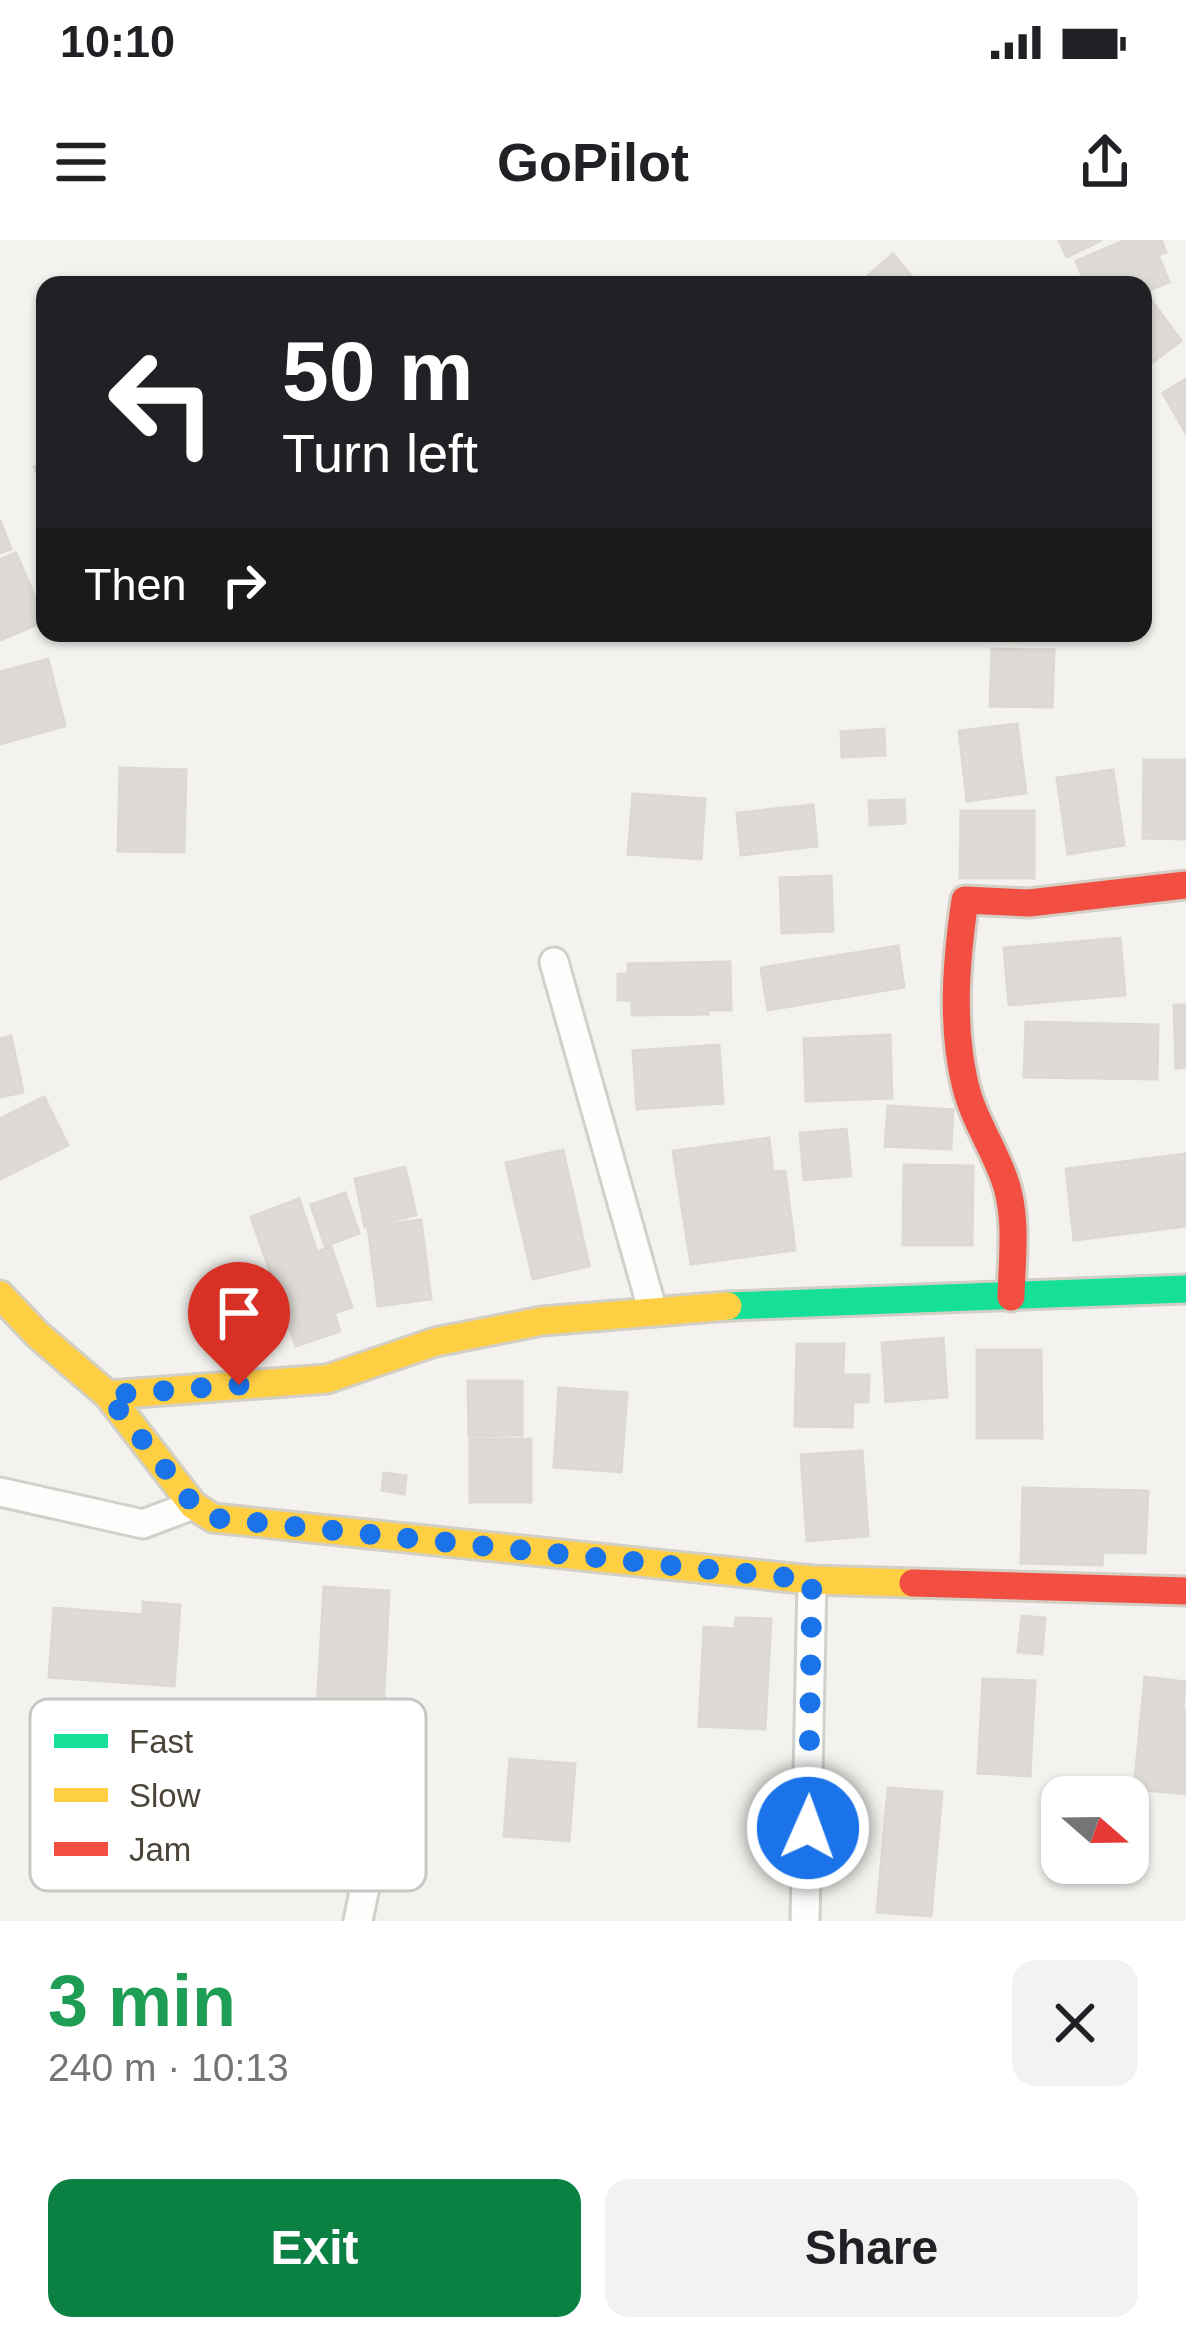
<!DOCTYPE html>
<html lang="en">
<head>
<meta charset="utf-8">
<style>
  :root { --surface:#fff; --page:#f2f2f2; --text:#202124; --muted:#757577; --accent:#0b8043 }
  body { margin:0; font-family:Arial,sans-serif; background:var(--page); color:var(--text); height:100vh; display:flex; flex-direction:column; font-size:45px; white-space:nowrap }
  * { box-sizing:border-box; margin:0 }
  p { font-size:39px; color:var(--muted) }
  .icon { flex:none; width:66px; height:66px; fill:none; stroke:currentColor; stroke-width:2; stroke-linecap:round; stroke-linejoin:round }
  .map { position:relative; height:1681px; overflow:hidden }
  .details { display:flex; flex-direction:column; background:var(--surface); flex:1 }
  .details>* { flex:none }
  .guide { position:absolute; left:36px; top:36px; width:1116px; height:366px; border-radius:24px; box-shadow:0 3px 9px #0004; background:#202124; color:#fff; overflow:hidden }
  .needle { width:78px; rotate:110deg }
  .fabs { position:absolute; left:1041px; top:1536px; display:grid; gap:24px }
  .fabs a { display:grid; place-items:center; width:108px; height:108px; border-radius:24px; background:var(--surface); box-shadow:0 3px 9px #0004; font-size:60px }
  .pin { position:absolute; display:grid; place-items:center; width:102px; height:102px; color:#fff; margin:-123px -51px; border-radius:50% 50% 50% 0; rotate:-45deg; box-shadow:0 0 12px #0007 }
  .pin .icon { rotate:45deg }
  .me { position:absolute; width:132px; margin:-66px; rotate:2deg; stroke-linejoin:round; filter:drop-shadow(0 0 9px #0008) }
  .turn { display:flex; align-items:center; gap:42px; height:252px; padding:0 48px; font-size:54px }
  .turn .icon { width:156px; height:156px; stroke-width:2.5 }
  .turn b { display:block; font-size:84px; line-height:102px }
  .then { display:flex; align-items:center; height:114px; padding:0 48px; background:#0003; gap:24px; font-size:45px }
  .round { display:grid; place-items:center; flex:none; width:126px; height:126px; border-radius:24px; background:var(--page) }
  .overview { display:flex; align-items:center; justify-content:space-between; height:204px; padding:0 48px }
  h1 { font-size:72px; font-weight:700; line-height:90px; color:#1e9e55 }
  .primary-button { display:flex; gap:24px; margin-top:auto; padding:24px 48px }
  .primary-button a { flex:1; height:138px; border-radius:24px; background:var(--accent); color:#fff; font-size:48px; font-weight:700; line-height:138px; text-align:center }
  .primary-button a+a { background:var(--page); color:var(--text) }
  .status { display:flex; justify-content:space-between; align-items:center; height:84px; padding:0 60px; background:var(--surface); direction:ltr }
  .status svg { height:33px; fill:currentColor }
  header { display:flex; justify-content:space-between; align-items:center; height:156px; padding:0 48px; background:var(--surface); font-size:54px; font-weight:700 }
  .map>svg:first-child { display:block }
  .building { fill:#dedbd6; stroke:#dcd9d4; stroke-width:3 }
  .lines { fill:none; stroke-linecap:round; stroke-linejoin:round }
  .street-casing { stroke:#d2d0cb; stroke-width:33 }
  .fast-casing { stroke:#d3cfc5; stroke-width:33 }
  .slow-casing { stroke:#d3cfc5; stroke-width:33 }
  .jam-casing { stroke:#d3cfc5; stroke-width:33 }
  .street { stroke:#fdfdfc; stroke-width:27 }
  .fast { stroke:#16e098; stroke-width:27 }
  .slow { stroke:#ffcf43; stroke-width:27 }
  .jam { stroke:#f24e42; stroke-width:27 }
  .route { stroke:#1a73e8; stroke-width:21; stroke-dasharray:0 37.8 }
  .key { fill:#fff; stroke:#c9c7c4; stroke-width:3 }
  .key-label { font-size:33px; fill:#4b4439 }
</style>
</head>
<body>
<div class="status"><b>10:10</b><svg viewBox="0 0 49 12"><path d="M0 12V9h3v3zM5 12V6h3v6zM10 12V3h3v9zM15 12V0h3v12zM26 1h20v11H26zM47 4h2v5h-2z"/></svg></div>
<header><svg class="icon" aria-label="menu" viewBox="0 0 24 24"><path d="M4 6h16M4 12h16M4 18h16"/></svg>GoPilot<svg class="icon" aria-label="share" viewBox="0 0 24 24"><path d="M12 15V3M7 8l5-5 5 5M5 13v7h14v-7"/></svg></header>
<div class="map">
<svg width="1186" height="1681" viewBox="0 0 1186 1681">
  <rect width="100%" height="100%" fill="#f4f2ee"/>
  <!-- building -->
  <g class="building">
    <path d="M 1059,0 L 1102,0 L 1067,17 Z"/>
    <path d="M 1126,0 L 1161,0 L 1166,12 L 1158,15 L 1169,42 L 1143,53 L 1143,45 L 1086,45 L 1076,21 Z"/>
    <path d="M 893,14 L 919,45 L 865,45 L 862,41 Z"/>
    <path d="M 1151,60 L 1181,101 L 1143,129 L 1143,65 Z"/>
    <path d="M 1186,139 L 1186,193 L 1163,153 Z"/>
    <path d="M 45,222 L 45,250 L 34,227 Z"/>
    <path d="M 0,280 L 11,309 L 0,313 Z"/>
    <path d="M 16,313 L 45,381 L 0,400 L 0,320 Z"/>
    <path d="M 992,409 L 1054,410 L 1052,467 L 990,466 Z"/>
    <path d="M 48,419 L 65,486 L 0,504 L 0,432 Z"/>
    <path d="M 1017,484 L 1026,553 L 967,561 L 959,491 Z"/>
    <path d="M 884,489 L 885,515 L 842,517 L 841,492 Z"/>
    <path d="M 1144,520 L 1186,520 L 1186,599 L 1143,598 Z"/>
    <path d="M 120,528 L 186,530 L 184,612 L 118,611 Z"/>
    <path d="M 1113,530 L 1124,605 L 1068,614 L 1057,538 Z"/>
    <path d="M 633,554 L 705,559 L 701,619 L 628,614 Z"/>
    <path d="M 904,560 L 905,583 L 870,585 L 869,561 Z"/>
    <path d="M 813,565 L 817,606 L 741,615 L 737,573 Z"/>
    <path d="M 961,571 L 1034,571 L 1034,638 L 960,638 Z"/>
    <path d="M 831,636 L 833,691 L 782,693 L 780,638 Z"/>
    <path d="M 1120,698 L 1125,755 L 1009,765 L 1004,708 Z"/>
    <path d="M 898,706 L 904,747 L 768,770 L 761,728 Z"/>
    <path d="M 730,722 L 731,770 L 708,770 L 708,774 L 632,775 L 632,760 L 618,760 L 618,734 L 628,734 L 628,724 Z"/>
    <path d="M 1174,765 L 1186,765 L 1186,827 L 1176,828 Z"/>
    <path d="M 1026,782 L 1158,785 L 1157,839 L 1024,837 Z"/>
    <path d="M 890,795 L 892,858 L 806,861 L 804,799 Z"/>
    <path d="M 11,796 L 23,852 L 0,857 L 0,799 Z"/>
    <path d="M 719,805 L 723,863 L 637,869 L 633,811 Z"/>
    <path d="M 44,857 L 68,905 L 0,939 L 0,879 Z"/>
    <path d="M 888,866 L 953,870 L 951,909 L 885,906 Z"/>
    <path d="M 846,889 L 851,936 L 804,940 L 800,893 Z"/>
    <path d="M 769,898 L 773,932 L 785,931 L 795,1010 L 691,1024 L 673,911 Z"/>
    <path d="M 563,910 L 589,1026 L 533,1039 L 506,923 Z"/>
    <path d="M 1186,914 L 1186,986 L 1074,1000 L 1066,929 Z"/>
    <path d="M 904,925 L 973,926 L 972,1005 L 903,1005 Z"/>
    <path d="M 405,927 L 416,975 L 365,987 L 355,939 Z"/>
    <path d="M 345,953 L 359,993 L 325,1006 L 311,965 Z"/>
    <path d="M 299,959 L 317,1012 L 331,1007 L 352,1067 L 334,1073 L 340,1091 L 296,1106 L 251,977 Z"/>
    <path d="M 421,980 L 431,1059 L 378,1066 L 368,987 Z"/>
    <path d="M 943,1098 L 947,1157 L 886,1162 L 882,1103 Z"/>
    <path d="M 797,1104 L 844,1104 L 843,1135 L 869,1135 L 868,1162 L 853,1162 L 852,1187 L 795,1186 Z"/>
    <path d="M 977,1110 L 1041,1110 L 1042,1198 L 977,1198 Z"/>
    <path d="M 468,1141 L 522,1141 L 522,1195 L 469,1196 Z"/>
    <path d="M 559,1148 L 627,1153 L 621,1232 L 554,1227 Z"/>
    <rect x="470" y="1199" width="61" height="63"/>
    <path d="M 862,1211 L 868,1296 L 807,1301 L 801,1215 Z"/>
    <path d="M 384,1233 L 406,1236 L 404,1254 L 382,1250 Z"/>
    <path d="M 1023,1248 L 1148,1251 L 1145,1313 L 1103,1312 L 1102,1325 L 1021,1323 Z"/>
    <path d="M 324,1347 L 389,1351 L 383,1472 L 317,1469 Z"/>
    <path d="M 143,1362 L 180,1365 L 174,1446 L 49,1437 L 54,1368 L 143,1375 Z"/>
    <path d="M 1022,1376 L 1045,1378 L 1042,1414 L 1018,1412 Z"/>
    <path d="M 736,1378 L 771,1379 L 765,1489 L 699,1486 L 704,1387 L 735,1389 Z"/>
    <path d="M 1145,1437 L 1185,1442 L 1183,1470 L 1186,1470 L 1186,1554 L 1134,1549 Z"/>
    <path d="M 983,1439 L 1035,1441 L 1030,1536 L 978,1533 Z"/>
    <path d="M 510,1519 L 575,1524 L 569,1601 L 504,1596 Z"/>
    <path d="M 888,1548 L 942,1552 L 931,1676 L 877,1672 Z"/>
  </g>
  <g class="lines">
    <defs>
      <g id="street">
        <path d="M 554,722 L 653,1072"/>
        <path d="M 0,1252 L 143,1284 L 193,1265"/>
        <path d="M 358,1681 L 374,1603"/>
        <path d="M 805,1681 L 812,1340"/>
      </g>
      <path id="fast" d="M 728,1066 L 1186,1049"/>
      <g id="slow">
        <path d="M 0,1055 L 38,1095 L 108,1155 L 327,1139 L 435,1102 L 542,1081 L 728,1066"/>
        <path d="M 108,1155 L 193,1265 L 213,1278 L 812,1340 L 913,1343"/>
      </g>
      <g id="jam">
        <path d="M 1011,1057 C 1012,1018 1018,975 1004,938 C 992,905 973,878 965,844 C 951,784 956,721 965,660 L 1029,663 L 1186,645"/>
        <path d="M 913,1343 L 1186,1351"/>
      </g>
    </defs>
    <!-- street casing -->
    <use href="#street" class="street-casing"/>
    <!-- fast casing -->
    <use href="#fast" class="fast-casing"/>
    <!-- slow casing -->
    <use href="#slow" class="slow-casing"/>
    <!-- jam casing -->
    <use href="#jam" class="jam-casing"/>
    <!-- street -->
    <use href="#street" class="street"/>
    <!-- fast -->
    <use href="#fast" class="fast"/>
    <!-- slow -->
    <use href="#slow" class="slow"/>
    <!-- jam -->
    <use href="#jam" class="jam"/>
  </g>
  <g class="lines">
    <!-- route -->
    <path class="route" d="M 239,1145 L 107,1155 L 193,1264 L 213,1278 L 812,1340 L 808,1588"/>
  </g>
  <!-- legend -->
  <rect x="30" y="1459" width="396" height="192" rx="18" class="key"/>
  <rect x="54" y="1494" width="54" height="14" fill="#16e098"/>
  <rect x="54" y="1548" width="54" height="14" fill="#ffcf43"/>
  <rect x="54" y="1602" width="54" height="14" fill="#f24e42"/>
  <g class="key-label">
    <text x="129" y="1513">Fast</text>
    <text x="129" y="1567">Slow</text>
    <text x="129" y="1621">Jam</text>
  </g>
</svg>
<div class="fabs">
<a><svg class="needle" viewBox="-14 -14 28 28"><path d="M0-13l5 13h-10z" fill="#e53935"/><path d="M0 13l5-13h-10z" fill="#757577"/></svg></a>
</div>
<div class="pin" style="left:239px;top:1145px;background:#d93025"><svg class="icon" aria-label="arrive" viewBox="0 0 24 24"><path d="M6 21V4h12l-3 4 3 4H6"/></svg></div>
<svg class="me" style="left:808px;top:1588px" viewBox="-20 -20 40 40"><circle r="17" fill="#1a73e8" stroke="#fff" stroke-width="3"/><path d="M0-11L8 9 0 5-8 9z" fill="#fff"/></svg>
<div class="guide">
<div class="turn"><svg class="icon" aria-label="left" viewBox="0 0 24 24"><path d="M17 20v-9H6M10 6l-5 5 5 5"/></svg><div><b>50 m</b>Turn left</div></div>
<div class="then">Then<svg class="icon" aria-label="right" viewBox="0 0 24 24"><path d="M7 20v-9h11M14 6l5 5-5 5"/></svg></div>
</div>
</div>
<section class="details">
<div class="overview"><div><h1>3 min</h1><p>240 m · 10:13</p></div><a class="round"><svg class="icon" aria-label="close" viewBox="0 0 24 24"><path d="M6 6l12 12M18 6L6 18"/></svg></a></div>
<div class="primary-button"><a>Exit</a><a>Share</a></div>
</section>
</body>
</html>
